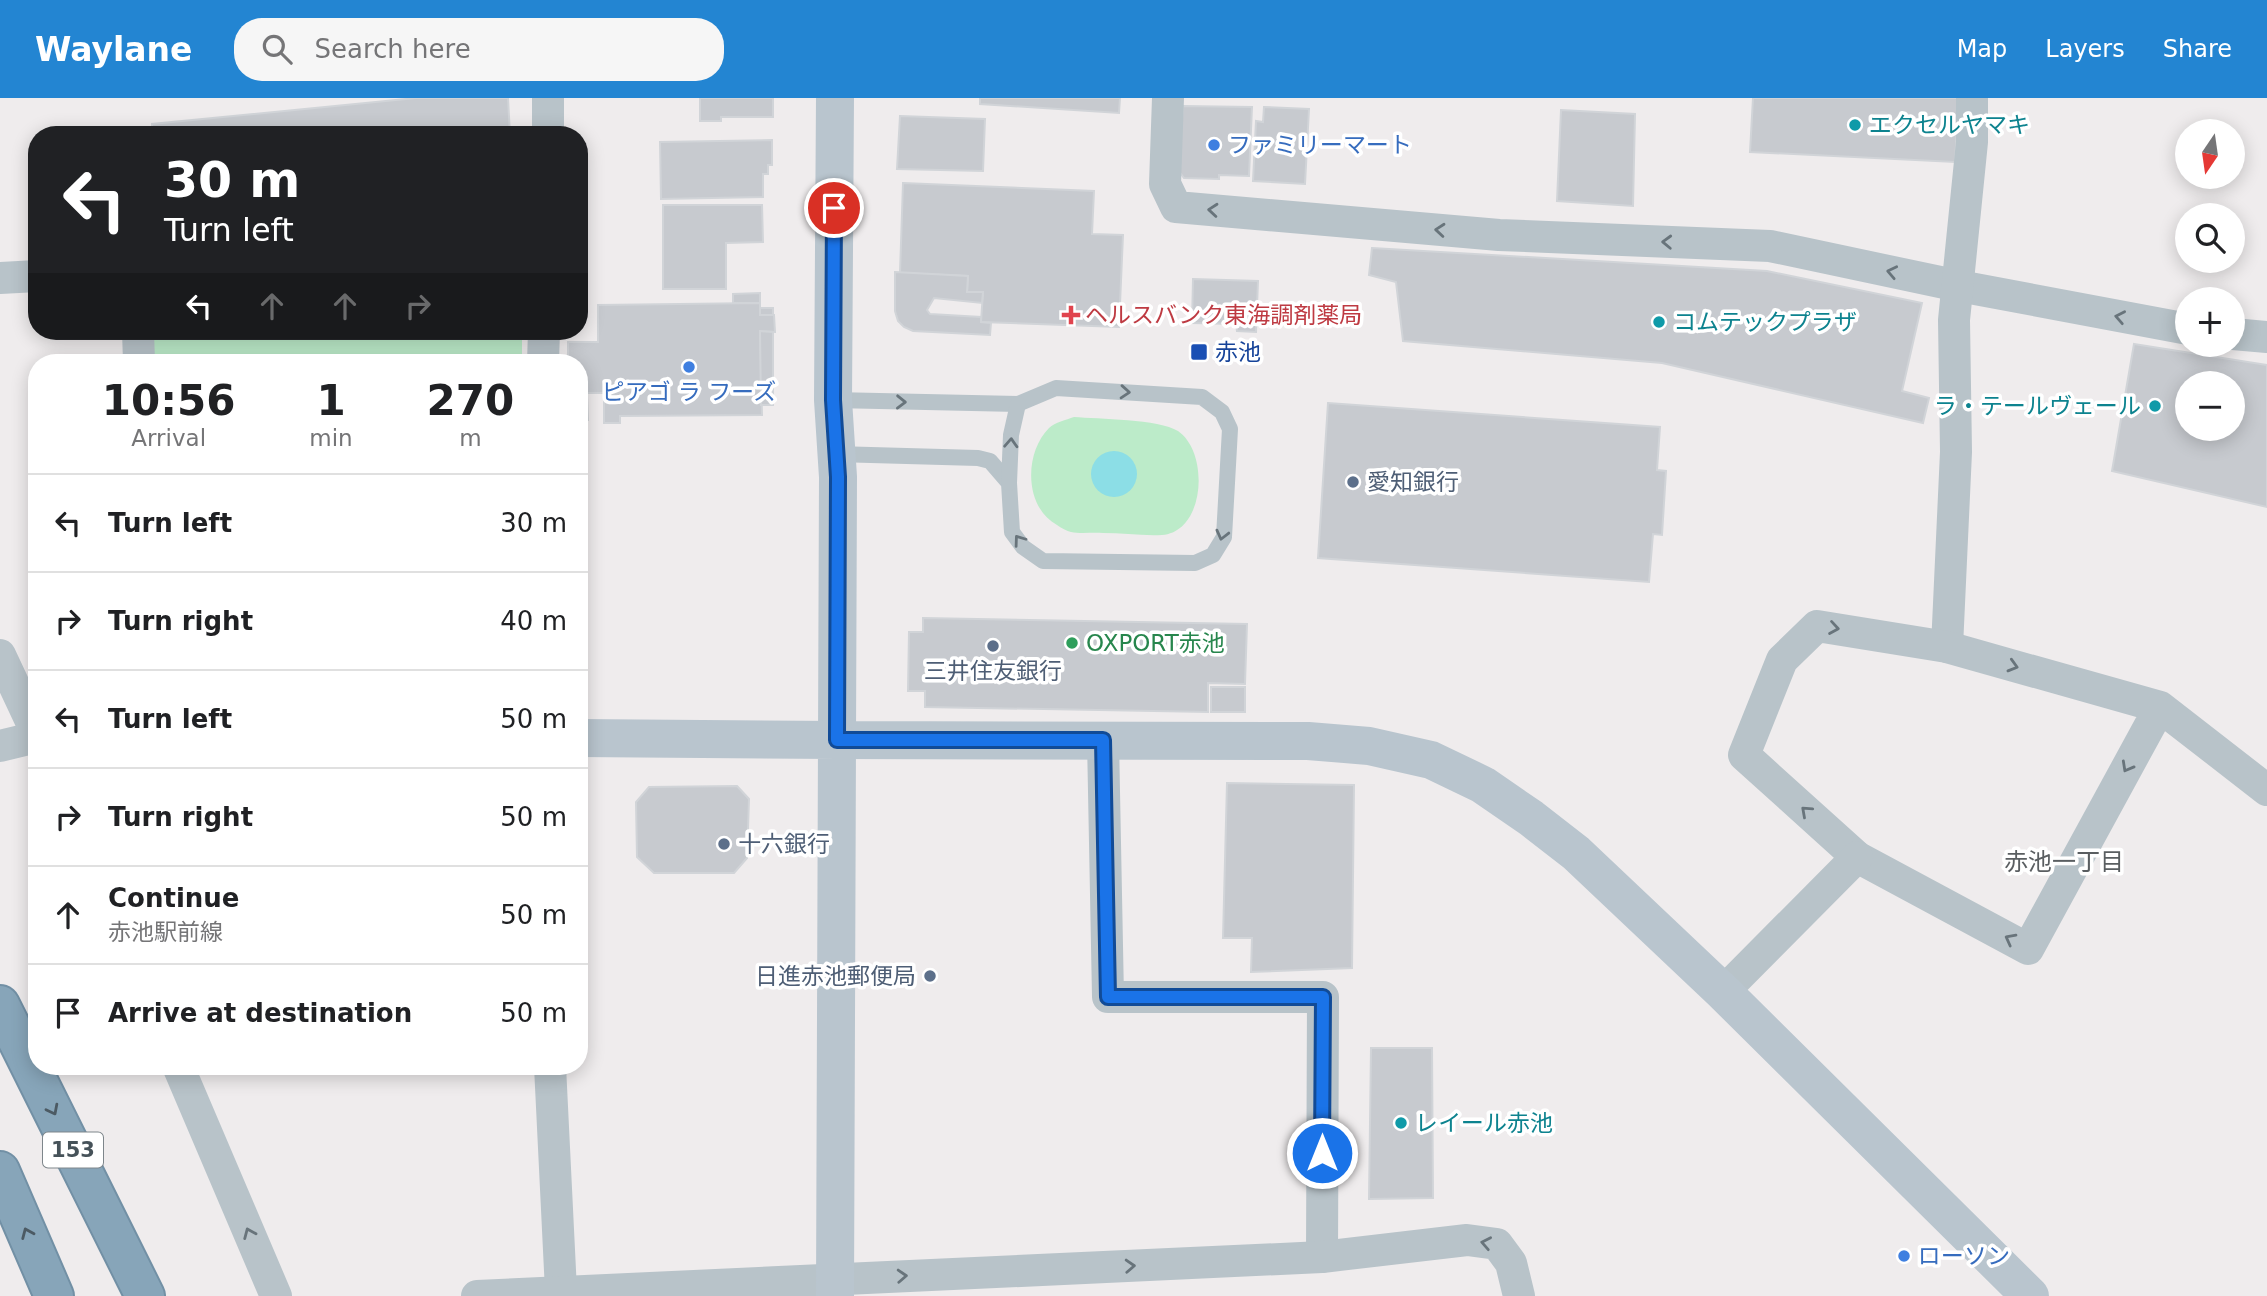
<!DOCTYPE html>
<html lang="en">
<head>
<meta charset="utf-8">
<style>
  :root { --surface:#fff; --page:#f6f6f6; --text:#202124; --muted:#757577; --line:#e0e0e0; --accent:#2385d2 }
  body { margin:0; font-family:"DejaVu Sans","Noto Sans JP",sans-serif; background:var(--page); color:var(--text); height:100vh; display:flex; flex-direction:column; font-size:26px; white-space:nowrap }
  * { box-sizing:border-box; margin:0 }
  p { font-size:23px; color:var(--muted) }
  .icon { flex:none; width:38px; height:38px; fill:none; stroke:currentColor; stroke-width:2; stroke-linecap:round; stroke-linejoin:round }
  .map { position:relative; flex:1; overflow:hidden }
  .drawer { position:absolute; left:28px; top:256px; width:560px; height:721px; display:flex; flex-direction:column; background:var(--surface); border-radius:28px; box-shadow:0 4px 18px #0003 }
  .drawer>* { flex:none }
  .banner { position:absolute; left:28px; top:28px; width:560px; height:214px; border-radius:28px; box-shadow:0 4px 18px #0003; background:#202124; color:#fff; overflow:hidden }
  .needle { width:46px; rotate:193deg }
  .buttons { position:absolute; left:2175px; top:21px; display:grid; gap:14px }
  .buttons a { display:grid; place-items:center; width:70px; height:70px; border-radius:50%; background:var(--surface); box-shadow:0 4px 18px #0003; font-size:35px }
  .pin { position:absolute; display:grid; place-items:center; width:60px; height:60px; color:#fff; margin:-30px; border:4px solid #fff; border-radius:50%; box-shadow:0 2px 7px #0007 }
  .me { position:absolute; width:77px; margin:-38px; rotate:0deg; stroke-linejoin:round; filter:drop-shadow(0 0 5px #0008) }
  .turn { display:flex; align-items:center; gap:24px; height:147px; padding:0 21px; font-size:32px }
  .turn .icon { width:91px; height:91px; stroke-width:2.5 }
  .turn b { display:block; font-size:49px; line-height:60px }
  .lanes { display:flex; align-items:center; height:66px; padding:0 21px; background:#0003; justify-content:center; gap:35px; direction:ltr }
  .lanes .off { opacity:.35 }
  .eta { display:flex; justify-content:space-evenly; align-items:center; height:119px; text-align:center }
  .eta b { font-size:42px; font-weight:600; line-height:49px }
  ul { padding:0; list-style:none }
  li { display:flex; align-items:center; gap:21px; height:98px; padding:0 21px; border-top:2px solid var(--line) }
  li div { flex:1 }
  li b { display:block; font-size:26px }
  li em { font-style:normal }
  header { display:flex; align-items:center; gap:42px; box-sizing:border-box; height:98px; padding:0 35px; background:var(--accent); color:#fff }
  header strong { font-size:33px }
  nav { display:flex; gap:38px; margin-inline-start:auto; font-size:24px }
  .search { width:490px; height:63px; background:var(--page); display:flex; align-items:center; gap:18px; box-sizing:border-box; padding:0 24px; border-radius:28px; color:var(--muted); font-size:26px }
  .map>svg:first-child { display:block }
  .green { fill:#bcebc9 }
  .water { fill:#8cdee6 }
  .building { fill:#c7cacf; stroke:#d1d4d8; stroke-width:2; fill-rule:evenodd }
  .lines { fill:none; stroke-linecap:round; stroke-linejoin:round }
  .highway-casing { stroke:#7290a5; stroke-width:42 }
  .lane { stroke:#b8c3c9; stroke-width:16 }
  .street { stroke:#b8c3c9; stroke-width:32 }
  .secondary { stroke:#b9c5ce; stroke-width:38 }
  .highway { stroke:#87a5b9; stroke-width:38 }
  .oneway { stroke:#68747b }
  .oneway2 { stroke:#4c5a63 }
  .route-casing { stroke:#114b97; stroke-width:18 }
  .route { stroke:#1a73e8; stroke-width:12 }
  .culture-dot { fill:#0f9aa8; stroke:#fff; stroke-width:2.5 }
  .shop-dot { fill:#3f7fe0; stroke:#fff; stroke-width:2.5 }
  .health-dot { fill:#e0444e; stroke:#fff; stroke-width:2.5 }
  .transit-dot { fill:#1a4fb4; stroke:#fff; stroke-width:2.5 }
  .service-dot { fill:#5c6f8a; stroke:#fff; stroke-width:2.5 }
  .leisure-dot { fill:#2e9e5b; stroke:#fff; stroke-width:2.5 }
  .labels { text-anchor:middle; stroke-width:7; stroke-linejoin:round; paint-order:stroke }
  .shield { fill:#fff; stroke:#7e868b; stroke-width:2 }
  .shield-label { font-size:21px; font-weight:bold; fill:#465259 }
  .culture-label { font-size:23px; fill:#0d838f; stroke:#fff; text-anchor:start }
  .shop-label { font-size:23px; fill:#366cbe; stroke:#fff; text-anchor:start }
  .health-label { font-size:23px; fill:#be3a42; stroke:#fff; text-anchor:start }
  .transit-label { font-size:23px; fill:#164399; stroke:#fff; text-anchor:start }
  .service-label { font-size:23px; fill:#4e5e75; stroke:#fff; text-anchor:start }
  .leisure-label { font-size:23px; fill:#27864d; stroke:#fff; text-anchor:start }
  .neighbourhood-label { font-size:24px; fill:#5a5e61; stroke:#fff }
</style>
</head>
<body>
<header>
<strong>Waylane</strong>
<div class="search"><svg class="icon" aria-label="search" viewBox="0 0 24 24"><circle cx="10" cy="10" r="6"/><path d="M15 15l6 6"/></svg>Search here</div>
<nav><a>Map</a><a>Layers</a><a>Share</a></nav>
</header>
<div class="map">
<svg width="2267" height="1198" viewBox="0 0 2267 1198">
  <rect width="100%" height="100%" fill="#efeced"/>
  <!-- green -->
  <g class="green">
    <rect x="154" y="233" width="368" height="31"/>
    <path d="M 1074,319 C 1098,321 1159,321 1178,333 C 1210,355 1205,434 1162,437 C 1143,438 1122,435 1103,435 C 1093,434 1081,436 1071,434 C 1067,433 1061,430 1057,427 C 1024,409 1024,355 1049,330 C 1055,324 1066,322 1074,319 Z"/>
  </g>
  <!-- water -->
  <circle class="water" cx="1114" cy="376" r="23"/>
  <!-- building -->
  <g class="building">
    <path d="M 416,0 L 508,0 L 510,37 L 152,37 L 152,26 Z"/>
    <path d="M 700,0 L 773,0 L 773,19 L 721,19 L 721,23 L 700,23 Z"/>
    <path d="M 980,0 L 1120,0 L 1119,15 L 980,6 Z"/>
    <path d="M 1753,0 L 1959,0 L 1955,64 L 1750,54 Z"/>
    <path d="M 1183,8 L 1252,9 L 1249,78 L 1219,77 L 1219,81 L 1184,80 L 1178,72 Z"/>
    <path d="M 1264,9 L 1309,11 L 1305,86 L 1253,83 L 1256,23 L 1263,24 Z"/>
    <path d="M 1561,12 L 1635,16 L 1633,108 L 1557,103 Z"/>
    <path d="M 900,18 L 985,21 L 983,73 L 897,71 Z"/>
    <path d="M 772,42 L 772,67 L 768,67 L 768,76 L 763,76 L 763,99 L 661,101 L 660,44 Z"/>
    <path d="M 903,85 L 1094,93 L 1092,136 L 1123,137 L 1119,229 L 981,224 L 983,194 L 967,194 L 968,178 L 900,175 Z"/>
    <path d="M 663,107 L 762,107 L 763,144 L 726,145 L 726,191 L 663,191 Z"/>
    <path d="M 1372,150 L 1767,173 L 1922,205 L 1902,293 L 1929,300 L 1923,325 L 1662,265 L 1403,243 L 1396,184 L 1369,177 Z"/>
    <path d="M 895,174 L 968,178 L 967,194 L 983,194 L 982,205 L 934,200 L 927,212 L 930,216 L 981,219 L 981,224 L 991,225 L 990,237 L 913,233 L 904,229 L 898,223 L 895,213 Z"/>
    <path d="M 1193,181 L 1258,183 L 1256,234 L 1237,233 L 1236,226 L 1192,225 Z"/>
    <path d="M 760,195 L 760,205 L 733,205 L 733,196 Z"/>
    <path d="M 760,205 L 760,217 L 774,217 L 775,234 L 760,233 L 762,317 L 620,318 L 620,325 L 604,325 L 604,295 L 587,295 L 588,322 L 579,322 L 579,264 L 568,264 L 568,244 L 598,244 L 598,207 Z"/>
    <rect x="760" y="210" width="13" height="7"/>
    <path d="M 760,233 L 773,234 L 773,307 L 761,307 Z"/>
    <path d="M 2134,246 L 2267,267 L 2267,409 L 2112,373 ZM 2188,285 L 2233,285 L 2233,331 L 2188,331 Z"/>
    <path d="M 1328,305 L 1660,329 L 1657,372 L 1666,373 L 1662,437 L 1653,436 L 1649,484 L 1318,460 Z"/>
    <path d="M 923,520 L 1247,526 L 1245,586 L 1208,585 L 1208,614 L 925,609 L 925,593 L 908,593 L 909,534 L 923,534 Z"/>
    <rect x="1211" y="589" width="34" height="25"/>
    <path d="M 1227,685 L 1354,687 L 1352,870 L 1251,874 L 1252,840 L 1223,840 Z"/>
    <path d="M 737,688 L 749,701 L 747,760 L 734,775 L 654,775 L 637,759 L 636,704 L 649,689 Z"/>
    <path d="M 1371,950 L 1432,950 L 1433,1100 L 1369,1101 Z"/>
  </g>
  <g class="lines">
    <defs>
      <g id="highway">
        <path d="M 0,907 L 145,1198"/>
        <path d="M 0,1073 L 54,1198"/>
      </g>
    </defs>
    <!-- highway casing -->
    <use href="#highway" class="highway-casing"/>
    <!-- lane -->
    <g class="lane">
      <path d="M 833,302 L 1018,306 L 1056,290 L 1202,299 L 1222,314 L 1230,331 L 1224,439 L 1213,457 L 1195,465 L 1043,463 L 1023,449 L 1012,434 L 1009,385 L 990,363 L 978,360 L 835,356"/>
      <path d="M 1009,385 L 1011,337 L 1018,306"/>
    </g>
    <!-- street -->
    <g class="street">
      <path d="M 1168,0 L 1165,86 L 1176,109 L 1499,137 L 1770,148 L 1959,188 L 2188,231"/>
      <path d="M 548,37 L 548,0"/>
      <path d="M 0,180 L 37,178"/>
      <path d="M 138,233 L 139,264"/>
      <path d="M 2233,236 L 2267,239"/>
      <path d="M 543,264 L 544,233"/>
      <path d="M 1947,549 L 1956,354 L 1954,222 L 1972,44 L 1972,0"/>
      <path d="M 0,557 L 37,636"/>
      <path d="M 2160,609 L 2028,851 L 1857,759 L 1744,657 L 1782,562 L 1817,528 L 1947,549 L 2160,609 L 2267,692"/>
      <path d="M 1103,642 L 1108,899 L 1323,899 L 1322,1159"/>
      <path d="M 0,648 L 37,639"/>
      <path d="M 1723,894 L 1857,759"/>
      <path d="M 178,968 L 276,1198"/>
      <path d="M 550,968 L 561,1193"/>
      <path d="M 477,1198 L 1322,1159 L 1467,1142 L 1497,1146 L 1511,1165 L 1519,1198"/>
    </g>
    <!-- secondary -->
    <g class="secondary">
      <path d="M 835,0 L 833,302 L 838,379 L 837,642 L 1308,643 L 1369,648 L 1431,662 L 1483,687 L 1531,720 L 1576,755 L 1723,894 L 2030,1198"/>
      <path d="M 579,640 L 837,642 L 835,1198"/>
    </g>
    <!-- highway -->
    <use href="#highway" class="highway"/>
  </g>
  <!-- one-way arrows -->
  <defs><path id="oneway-chevron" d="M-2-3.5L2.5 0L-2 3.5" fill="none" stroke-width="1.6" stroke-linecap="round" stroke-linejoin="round" transform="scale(1.75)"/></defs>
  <g class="oneway">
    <use href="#oneway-chevron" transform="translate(1213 112) rotate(-175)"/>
    <use href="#oneway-chevron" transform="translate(1440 132) rotate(-175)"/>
    <use href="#oneway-chevron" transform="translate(1667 144) rotate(-178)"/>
    <use href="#oneway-chevron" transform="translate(1892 174) rotate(-168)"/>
    <use href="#oneway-chevron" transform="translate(2120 219) rotate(-169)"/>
    <use href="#oneway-chevron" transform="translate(1125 294) rotate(4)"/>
    <use href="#oneway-chevron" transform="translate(901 304) rotate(1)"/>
    <use href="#oneway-chevron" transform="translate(1011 345) rotate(-87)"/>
    <use href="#oneway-chevron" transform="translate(1222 437) rotate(104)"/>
    <use href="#oneway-chevron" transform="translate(1019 442) rotate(-126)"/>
    <use href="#oneway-chevron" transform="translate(1834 530) rotate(9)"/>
    <use href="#oneway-chevron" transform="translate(2013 568) rotate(16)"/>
    <use href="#oneway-chevron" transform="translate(2127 669) rotate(119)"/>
    <use href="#oneway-chevron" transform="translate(1806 713) rotate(-138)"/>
    <use href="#oneway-chevron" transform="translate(2010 841) rotate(-152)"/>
    <use href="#oneway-chevron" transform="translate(249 1135) rotate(-113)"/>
    <use href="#oneway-chevron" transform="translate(1486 1145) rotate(-169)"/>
    <use href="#oneway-chevron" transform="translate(1130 1168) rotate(-3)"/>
    <use href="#oneway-chevron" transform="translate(902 1178) rotate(-3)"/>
  </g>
  <g class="oneway2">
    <use href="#oneway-chevron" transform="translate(53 1012) rotate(63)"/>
    <use href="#oneway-chevron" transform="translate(27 1135) rotate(-113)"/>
  </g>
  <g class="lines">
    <defs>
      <path id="route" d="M 834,110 L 833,302 L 838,379 L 837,642 L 1103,642 L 1108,899 L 1323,899 L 1322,1055"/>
    </defs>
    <!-- route casing -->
    <use href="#route" class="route-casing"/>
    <!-- route -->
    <use href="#route" class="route"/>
  </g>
  <!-- markers -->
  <g class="culture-dot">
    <circle cx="1855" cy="27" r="7"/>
    <circle cx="1659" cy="224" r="7"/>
    <circle cx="2155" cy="308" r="7"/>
    <circle cx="1401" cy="1025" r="7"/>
  </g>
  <g class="shop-dot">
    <circle cx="1214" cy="47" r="7"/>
    <circle cx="689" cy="269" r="7"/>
    <circle cx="1904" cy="1158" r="7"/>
  </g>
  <path class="health-dot" d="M1067.5 206.5h7v7h7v7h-7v7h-7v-7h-7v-7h7z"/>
  <rect class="transit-dot" x="1190" y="245" width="18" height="18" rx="3.5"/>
  <g class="service-dot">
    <circle cx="1353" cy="384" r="7"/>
    <circle cx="993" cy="548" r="7"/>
    <circle cx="724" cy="746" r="7"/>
    <circle cx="930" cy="878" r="7"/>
  </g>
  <circle class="leisure-dot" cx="1072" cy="545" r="7"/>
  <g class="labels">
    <!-- shield labels -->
    <rect class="shield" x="43" y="1034.5" width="60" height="35" rx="5"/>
    <g class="shield-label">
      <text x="73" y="1059">153</text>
    </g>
    <!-- culture labels -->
    <g class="culture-label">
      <text x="1869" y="35">エクセルヤマキ</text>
      <text x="1673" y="232">コムテックプラザ</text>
      <text x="2141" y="316" text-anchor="end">ラ・テールヴェール</text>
      <text x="1415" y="1033">レイール赤池</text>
    </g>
    <!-- shop labels -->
    <g class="shop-label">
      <text x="1228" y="55">ファミリーマート</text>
      <text x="689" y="302" text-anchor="middle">ピアゴ ラ フーズ</text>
      <text x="1918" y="1166">ローソン</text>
    </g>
    <!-- health labels -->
    <g class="health-label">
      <text x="1085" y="225">ヘルスバンク東海調剤薬局</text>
    </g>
    <!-- transit labels -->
    <g class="transit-label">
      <text x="1215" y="262">赤池</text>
    </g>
    <!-- service labels -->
    <g class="service-label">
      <text x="1367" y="392">愛知銀行</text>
      <text x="993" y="581" text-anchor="middle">三井住友銀行</text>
      <text x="738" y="754">十六銀行</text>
      <text x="916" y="886" text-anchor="end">日進赤池郵便局</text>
    </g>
    <!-- leisure labels -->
    <g class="leisure-label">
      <text x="1086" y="553">OXPORT赤池</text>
    </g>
    <!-- neighbourhood labels -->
    <g class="neighbourhood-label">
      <text x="2064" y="772">赤池一丁目</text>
    </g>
  </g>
</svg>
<div class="buttons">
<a><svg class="needle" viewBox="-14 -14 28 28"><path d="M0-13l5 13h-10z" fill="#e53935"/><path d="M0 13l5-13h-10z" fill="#757577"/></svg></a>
<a><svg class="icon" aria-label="search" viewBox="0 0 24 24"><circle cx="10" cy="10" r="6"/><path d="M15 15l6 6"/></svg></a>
<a>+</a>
<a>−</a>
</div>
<div class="pin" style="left:834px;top:110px;background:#d93025"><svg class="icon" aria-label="arrive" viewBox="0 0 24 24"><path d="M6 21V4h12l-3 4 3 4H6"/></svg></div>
<svg class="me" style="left:1322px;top:1055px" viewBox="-20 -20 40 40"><circle r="17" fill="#1a73e8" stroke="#fff" stroke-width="3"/><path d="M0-11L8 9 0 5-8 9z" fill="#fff"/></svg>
<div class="banner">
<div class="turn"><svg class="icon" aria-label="left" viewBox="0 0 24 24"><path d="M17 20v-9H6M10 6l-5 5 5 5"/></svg><div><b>30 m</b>Turn left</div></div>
<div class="lanes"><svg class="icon" aria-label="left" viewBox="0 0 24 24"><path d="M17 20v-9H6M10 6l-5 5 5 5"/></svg><svg class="icon off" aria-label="ahead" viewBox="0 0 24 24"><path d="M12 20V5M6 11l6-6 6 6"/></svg><svg class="icon off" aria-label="ahead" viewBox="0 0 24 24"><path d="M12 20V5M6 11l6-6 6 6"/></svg><svg class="icon off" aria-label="right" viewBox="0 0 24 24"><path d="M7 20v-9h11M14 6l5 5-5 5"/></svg></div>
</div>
<section class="drawer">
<div class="eta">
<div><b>10:56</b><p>Arrival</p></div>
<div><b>1</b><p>min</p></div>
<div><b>270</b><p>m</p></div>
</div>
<ul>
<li><svg class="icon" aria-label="left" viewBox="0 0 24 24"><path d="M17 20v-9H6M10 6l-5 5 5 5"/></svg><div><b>Turn left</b></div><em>30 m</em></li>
<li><svg class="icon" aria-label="right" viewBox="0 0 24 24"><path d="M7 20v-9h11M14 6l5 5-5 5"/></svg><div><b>Turn right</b></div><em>40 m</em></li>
<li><svg class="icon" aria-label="left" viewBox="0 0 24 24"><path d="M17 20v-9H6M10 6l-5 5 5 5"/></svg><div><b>Turn left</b></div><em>50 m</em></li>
<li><svg class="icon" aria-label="right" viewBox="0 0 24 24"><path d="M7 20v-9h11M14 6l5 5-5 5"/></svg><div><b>Turn right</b></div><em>50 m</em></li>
<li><svg class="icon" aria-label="ahead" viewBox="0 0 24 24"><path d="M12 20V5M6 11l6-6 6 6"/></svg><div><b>Continue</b><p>赤池駅前線</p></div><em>50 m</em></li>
<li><svg class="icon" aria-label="arrive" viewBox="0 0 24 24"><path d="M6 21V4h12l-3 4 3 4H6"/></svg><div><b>Arrive at destination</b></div><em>50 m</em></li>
</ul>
</section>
</div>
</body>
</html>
